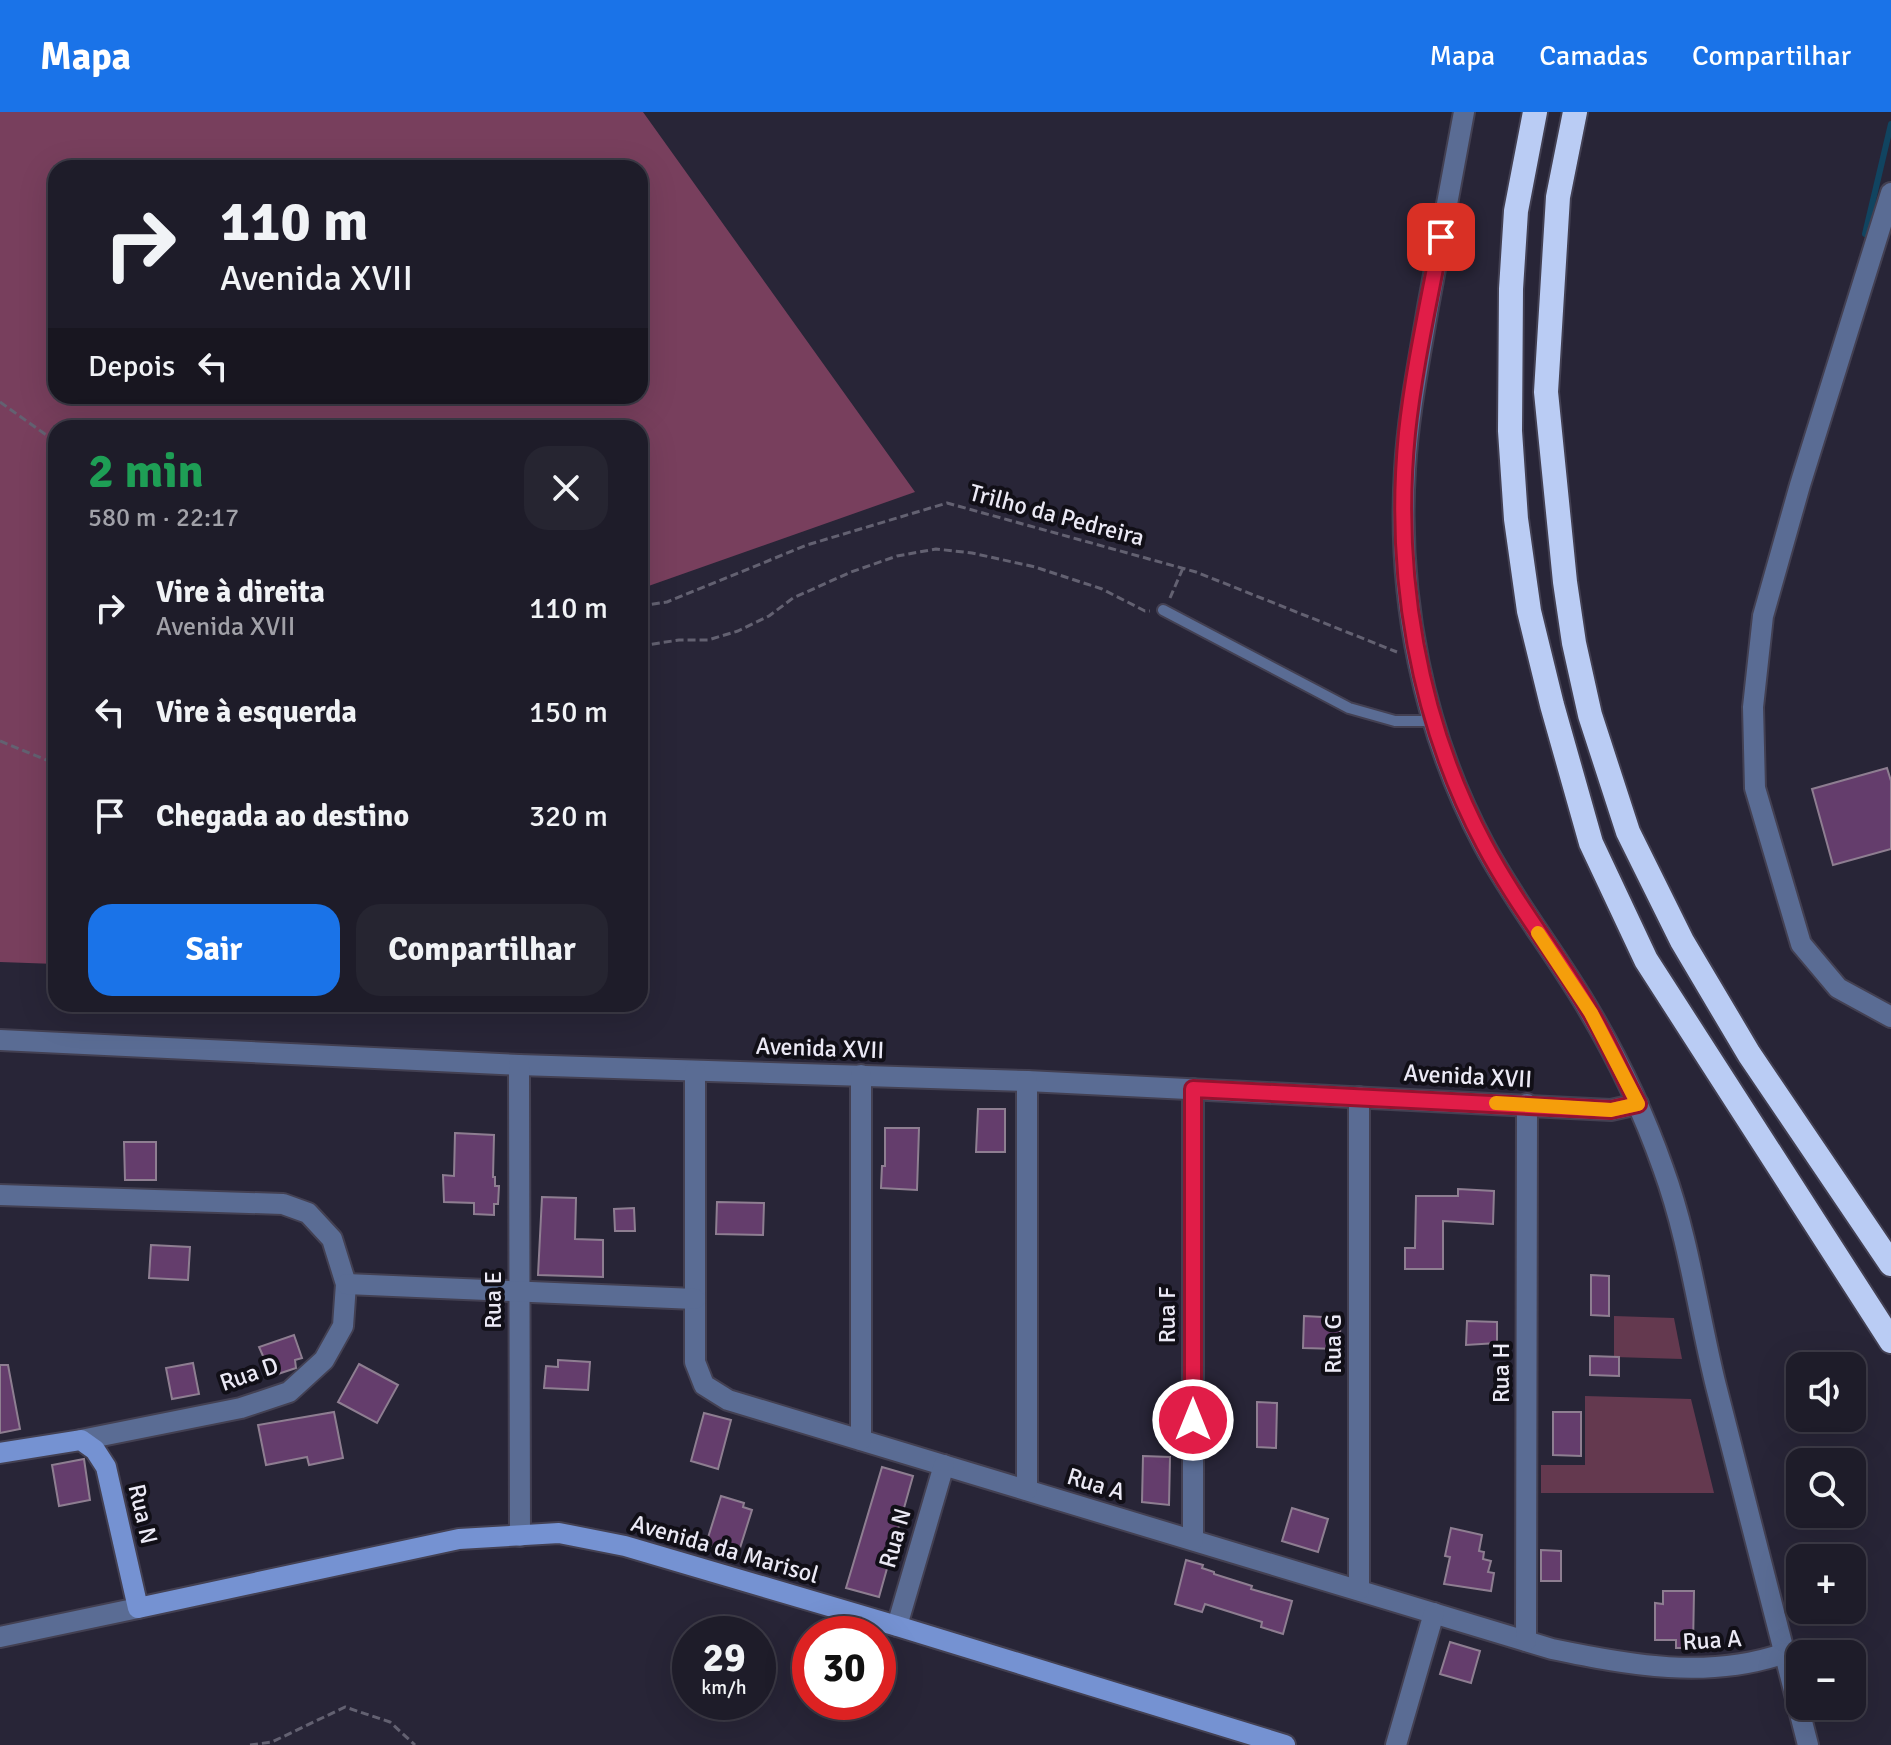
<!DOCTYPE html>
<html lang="pt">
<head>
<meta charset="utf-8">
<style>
  :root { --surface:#1e1c29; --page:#262531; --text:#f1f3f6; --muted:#a1a1a8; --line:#3c3a46; --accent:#1a73e8 }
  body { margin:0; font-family:Signika,sans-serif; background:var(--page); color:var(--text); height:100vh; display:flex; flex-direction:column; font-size:30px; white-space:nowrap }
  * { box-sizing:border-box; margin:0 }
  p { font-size:26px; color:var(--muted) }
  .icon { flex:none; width:44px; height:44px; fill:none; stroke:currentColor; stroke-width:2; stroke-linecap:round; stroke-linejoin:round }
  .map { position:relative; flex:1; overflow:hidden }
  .details { position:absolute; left:48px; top:308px; width:600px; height:592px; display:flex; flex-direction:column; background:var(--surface); border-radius:24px; box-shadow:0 8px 32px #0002,0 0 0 2px var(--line) }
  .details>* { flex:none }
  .banner { position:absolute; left:48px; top:48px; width:600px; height:244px; border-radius:24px; box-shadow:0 8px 32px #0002,0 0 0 2px var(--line); background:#1e1c29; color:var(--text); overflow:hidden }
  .tools { position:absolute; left:1786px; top:1240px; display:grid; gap:16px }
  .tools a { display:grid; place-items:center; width:80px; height:80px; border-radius:16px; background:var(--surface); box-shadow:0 8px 32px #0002,0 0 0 2px var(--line); font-size:40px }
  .speed { position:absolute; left:672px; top:1504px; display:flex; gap:16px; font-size:40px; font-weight:700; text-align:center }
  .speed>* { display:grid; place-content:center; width:104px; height:104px; border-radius:50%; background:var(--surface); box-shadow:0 8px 32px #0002,0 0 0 2px var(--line); line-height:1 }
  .speed small { font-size:20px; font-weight:400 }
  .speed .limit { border:12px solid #d22; background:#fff; color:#111 }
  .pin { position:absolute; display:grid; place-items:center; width:68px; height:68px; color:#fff; margin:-34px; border-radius:16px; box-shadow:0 4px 12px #0006 }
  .me { position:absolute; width:88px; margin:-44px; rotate:0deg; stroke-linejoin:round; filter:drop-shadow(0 0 6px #0008) }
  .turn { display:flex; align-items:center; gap:28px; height:168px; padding:0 40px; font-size:36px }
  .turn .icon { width:104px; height:104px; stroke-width:2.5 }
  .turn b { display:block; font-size:56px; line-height:68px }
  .then { display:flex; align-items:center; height:76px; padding:0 40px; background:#0003; gap:16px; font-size:30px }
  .round { display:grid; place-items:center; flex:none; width:84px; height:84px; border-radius:24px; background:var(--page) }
  .headline { display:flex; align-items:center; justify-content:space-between; height:136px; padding:0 40px }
  h1 { font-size:48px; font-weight:700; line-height:60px; color:#1e9e55 }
  .cta { display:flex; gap:16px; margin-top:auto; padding:16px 40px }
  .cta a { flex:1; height:92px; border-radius:24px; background:var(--accent); color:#fff; font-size:32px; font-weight:700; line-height:92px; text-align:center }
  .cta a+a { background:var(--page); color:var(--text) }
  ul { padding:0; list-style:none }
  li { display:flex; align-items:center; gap:24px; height:104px; padding:0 40px }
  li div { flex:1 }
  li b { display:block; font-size:30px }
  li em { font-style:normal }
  header { display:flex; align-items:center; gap:48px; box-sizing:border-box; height:112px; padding:0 40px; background:var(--accent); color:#fff }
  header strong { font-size:38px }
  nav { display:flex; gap:44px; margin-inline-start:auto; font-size:28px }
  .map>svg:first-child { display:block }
  .green { fill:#64394f }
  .forest { fill:#783f5d; fill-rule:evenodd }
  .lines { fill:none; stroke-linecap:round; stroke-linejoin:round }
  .stream { stroke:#114460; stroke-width:6 }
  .building { fill:#643d6c; stroke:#8e7e91; stroke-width:2 }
  .lane-casing { stroke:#434052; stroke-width:14 }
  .street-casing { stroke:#434052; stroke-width:24 }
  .secondary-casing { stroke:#434052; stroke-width:24 }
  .highway-casing { stroke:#434052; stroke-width:28 }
  .path { stroke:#636171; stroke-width:3; stroke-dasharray:8 4; stroke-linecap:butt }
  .lane { stroke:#5a6c94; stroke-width:10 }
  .street { stroke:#5a6c94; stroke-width:20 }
  .secondary { stroke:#7592d2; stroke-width:20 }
  .highway { stroke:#baccf4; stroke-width:24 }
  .route-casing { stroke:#92132f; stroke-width:20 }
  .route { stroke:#e11d48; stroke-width:14 }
  .slow { stroke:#f59e0b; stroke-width:14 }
  .labels { text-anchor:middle; stroke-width:8; stroke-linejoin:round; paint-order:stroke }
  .street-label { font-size:24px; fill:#ebe9f5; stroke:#110f17 }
</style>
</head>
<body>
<header>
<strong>Mapa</strong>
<nav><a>Mapa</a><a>Camadas</a><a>Compartilhar</a></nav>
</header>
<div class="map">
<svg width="1891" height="1633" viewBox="0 0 1891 1633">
  <rect width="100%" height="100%" fill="#282537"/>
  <!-- green -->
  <g class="green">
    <path d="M 1614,1204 L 1674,1206 L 1682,1247 L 1614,1245 Z"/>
    <path d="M 1585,1284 L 1691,1287 L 1714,1381 L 1541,1381 L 1541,1353 L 1585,1353 Z"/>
  </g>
  <!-- forest -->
  <path class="forest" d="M 0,0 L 643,0 L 915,380 L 640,477 L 640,316 L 56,316 L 56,852 L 0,850 ZM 56,56 L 640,56 L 640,284 L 56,284 Z"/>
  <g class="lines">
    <!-- stream -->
    <path class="stream" d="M 1865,122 L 1891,12"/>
  </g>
  <!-- building -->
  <g class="building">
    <path d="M 1887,656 L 1891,669 L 1891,737 L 1833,753 L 1812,677 Z"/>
    <path d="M 978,997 L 1005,997 L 1005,1040 L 976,1040 Z"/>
    <path d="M 885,1016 L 919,1016 L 917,1078 L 881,1076 L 882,1054 L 885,1054 Z"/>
    <path d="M 455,1021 L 494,1023 L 493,1065 L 495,1065 L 495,1074 L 499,1074 L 498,1092 L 494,1092 L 494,1103 L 474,1102 L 474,1091 L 444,1090 L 443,1063 L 454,1064 Z"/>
    <path d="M 124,1030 L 156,1030 L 156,1068 L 125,1068 Z"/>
    <path d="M 1458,1077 L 1494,1079 L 1493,1112 L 1443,1109 L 1443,1157 L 1405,1157 L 1405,1136 L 1415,1136 L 1416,1084 L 1458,1084 Z"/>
    <path d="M 542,1085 L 576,1086 L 575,1127 L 603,1128 L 603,1165 L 538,1163 Z"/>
    <path d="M 717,1090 L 764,1091 L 763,1123 L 716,1122 Z"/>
    <path d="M 634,1096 L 635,1119 L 615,1119 L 614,1097 Z"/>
    <path d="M 151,1133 L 190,1135 L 188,1168 L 149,1166 Z"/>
    <path d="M 1591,1163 L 1609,1164 L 1609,1204 L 1591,1203 Z"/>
    <path d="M 1304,1204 L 1341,1206 L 1339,1237 L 1303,1236 Z"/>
    <path d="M 1467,1209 L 1497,1210 L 1497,1231 L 1466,1233 Z"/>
    <path d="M 294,1223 L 302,1246 L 295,1248 L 296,1256 L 272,1264 L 259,1235 Z"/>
    <path d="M 1590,1244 L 1619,1245 L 1619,1264 L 1590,1263 Z"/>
    <path d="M 558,1248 L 590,1250 L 588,1278 L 544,1276 L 546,1254 L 558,1255 Z"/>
    <path d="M 193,1251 L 199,1282 L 172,1287 L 166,1256 Z"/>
    <path d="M 359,1252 L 398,1273 L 377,1311 L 338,1290 Z"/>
    <path d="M 0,1253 L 8,1253 L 20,1317 L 0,1321 Z"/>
    <path d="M 1257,1290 L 1277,1291 L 1276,1336 L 1257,1335 Z"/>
    <path d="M 334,1300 L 343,1346 L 309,1353 L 307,1345 L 266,1353 L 258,1313 Z"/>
    <path d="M 1553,1300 L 1581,1300 L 1581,1344 L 1553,1343 Z"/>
    <path d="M 704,1301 L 731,1308 L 718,1357 L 691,1349 Z"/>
    <path d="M 1143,1344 L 1170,1345 L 1169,1393 L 1142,1390 Z"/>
    <path d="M 84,1347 L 90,1388 L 59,1394 L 52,1353 Z"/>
    <path d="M 882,1355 L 913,1364 L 879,1485 L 846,1476 Z"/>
    <path d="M 721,1384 L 744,1391 L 743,1395 L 752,1398 L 740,1436 L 731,1433 L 729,1439 L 706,1432 Z"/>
    <path d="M 1292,1396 L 1328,1407 L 1318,1440 L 1282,1429 Z"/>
    <path d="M 1451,1416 L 1482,1423 L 1479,1439 L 1484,1440 L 1483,1447 L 1491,1449 L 1488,1460 L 1494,1461 L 1491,1479 L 1444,1472 L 1450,1445 L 1445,1444 Z"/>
    <path d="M 1541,1438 L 1561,1439 L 1561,1469 L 1541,1469 Z"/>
    <path d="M 1186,1448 L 1203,1453 L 1202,1456 L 1214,1460 L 1214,1462 L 1252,1474 L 1251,1477 L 1292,1489 L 1283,1522 L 1261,1515 L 1262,1510 L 1205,1492 L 1202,1500 L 1175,1492 Z"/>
    <path d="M 1663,1479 L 1694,1479 L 1693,1536 L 1676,1536 L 1676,1528 L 1655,1528 L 1655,1491 L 1663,1492 Z"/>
    <path d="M 1450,1530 L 1480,1539 L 1471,1571 L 1440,1562 Z"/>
  </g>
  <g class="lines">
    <defs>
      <path id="lane" d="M 1163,498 L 1349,596 L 1395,609 L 1434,609"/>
      <g id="street">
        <path d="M 1464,0 C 1452,65 1440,130 1428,195 C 1419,249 1408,303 1405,357 C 1397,486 1423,619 1484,733 C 1515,791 1557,843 1590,900 C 1619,949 1644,1002 1663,1056 C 1689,1127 1698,1201 1716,1274 C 1746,1394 1778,1513 1808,1633"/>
        <path d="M 1891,81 L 1800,373 L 1763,504 L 1753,595 L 1755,676 L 1801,832 L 1838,876 L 1891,905"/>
        <path d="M 0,928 L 519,953 L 1027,969 L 1611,998 L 1638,992"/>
        <path d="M 519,953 L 520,1424"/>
        <path d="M 695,959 L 695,1250 L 704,1273 L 728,1288 L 1552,1537 C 1629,1553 1708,1568 1785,1541"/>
        <path d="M 1193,977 L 1193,1428"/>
        <path d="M 1359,985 L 1359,1478"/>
        <path d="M 0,1083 L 283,1092 L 308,1101 L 332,1127 L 346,1172 L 343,1214 L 324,1248 L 289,1280 L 241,1296 L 81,1328"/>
        <path d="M 346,1172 L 695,1187"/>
        <path d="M 861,1328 L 861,963"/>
        <path d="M 1027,1378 L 1027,969"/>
        <path d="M 897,1514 L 944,1353"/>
        <path d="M 0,1525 L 138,1496"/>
        <path d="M 1526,1529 L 1527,992"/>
        <path d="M 1396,1633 L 1434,1501"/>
      </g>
      <path id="secondary" d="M 0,1341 L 81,1328 L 95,1338 L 106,1355 L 138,1496 L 459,1427 L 559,1421 L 625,1434 L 897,1514 L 1285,1633"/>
      <g id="highway">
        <path d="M 1535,0 L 1516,99 L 1511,177 L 1510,319 L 1516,407 L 1529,499 L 1552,593 L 1591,731 L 1646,848 L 1891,1229"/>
        <path d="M 1575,0 L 1558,85 L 1546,280 L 1565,470 L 1574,531 L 1590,603 L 1628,720 L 1682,829 L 1749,942 L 1891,1152"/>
      </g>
    </defs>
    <!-- lane casing -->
    <use href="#lane" class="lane-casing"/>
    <!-- street casing -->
    <use href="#street" class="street-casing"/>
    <!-- secondary casing -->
    <use href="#secondary" class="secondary-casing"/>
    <!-- highway casing -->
    <use href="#highway" class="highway-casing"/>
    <!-- path -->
    <g class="path">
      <path d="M 0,290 L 56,330"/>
      <path d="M 1170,486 L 1183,456"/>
      <path d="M 640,494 L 667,490 L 807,433 L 947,391 L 1196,460 L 1397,540"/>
      <path d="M 640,534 L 679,528 L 708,528 L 738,519 L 769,504 L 793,486 L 851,460 L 897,444 L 936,437 L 972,441 L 1035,455 L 1102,477 L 1145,499 L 1150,499"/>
      <path d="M 0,629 L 56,652"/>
      <path d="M 250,1633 L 272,1630 L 345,1595 L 390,1610 L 415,1633"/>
    </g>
    <!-- lane -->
    <use href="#lane" class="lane"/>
    <!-- street -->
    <use href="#street" class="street"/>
    <!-- secondary -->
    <use href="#secondary" class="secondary"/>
    <!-- highway -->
    <use href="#highway" class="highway"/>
  </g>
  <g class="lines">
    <defs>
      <path id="route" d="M 1193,1308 L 1193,977 L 1611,998 L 1638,992 C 1622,962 1608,930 1591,901 C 1557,843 1515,791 1484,732 C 1418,608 1393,461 1407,321 C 1414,255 1429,190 1441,125"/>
    </defs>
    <!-- route casing -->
    <use href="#route" class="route-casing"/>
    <!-- route -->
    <use href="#route" class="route"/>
    <!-- slow -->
    <path class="slow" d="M 1496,991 L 1611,998 L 1638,992 L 1591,901 L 1538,821"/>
  </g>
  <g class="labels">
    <!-- street labels -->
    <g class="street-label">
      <text transform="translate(1057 403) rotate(15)" y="8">Trilho da Pedreira</text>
      <text transform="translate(820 936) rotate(2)" y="8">Avenida XVII</text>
      <text transform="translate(1468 964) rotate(3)" y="8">Avenida XVII</text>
      <text transform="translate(493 1188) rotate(-90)" y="8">Rua E</text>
      <text transform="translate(1167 1203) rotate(-90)" y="8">Rua F</text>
      <text transform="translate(1333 1232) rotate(-90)" y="8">Rua G</text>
      <text transform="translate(1501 1261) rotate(-90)" y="8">Rua H</text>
      <text transform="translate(249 1262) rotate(-19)" y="8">Rua D</text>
      <text transform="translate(1096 1372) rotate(17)" y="8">Rua A</text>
      <text transform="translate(143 1402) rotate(77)" y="8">Rua N</text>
      <text transform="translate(895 1426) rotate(-74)" y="8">Rua N</text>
      <text transform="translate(725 1437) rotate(16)" y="8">Avenida da Marisol</text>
      <text transform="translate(1712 1528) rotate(-4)" y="8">Rua A</text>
    </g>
  </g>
</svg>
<div class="tools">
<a><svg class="icon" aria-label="sound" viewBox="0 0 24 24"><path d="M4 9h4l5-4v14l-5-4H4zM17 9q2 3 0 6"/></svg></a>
<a><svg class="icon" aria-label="search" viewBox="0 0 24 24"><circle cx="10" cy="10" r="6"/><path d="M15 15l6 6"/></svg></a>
<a>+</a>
<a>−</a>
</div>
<div class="speed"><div>29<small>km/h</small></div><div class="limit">30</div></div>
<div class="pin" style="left:1441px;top:125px;background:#d93025"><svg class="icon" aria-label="arrive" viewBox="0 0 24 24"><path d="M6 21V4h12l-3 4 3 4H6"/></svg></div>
<svg class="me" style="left:1193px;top:1308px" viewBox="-20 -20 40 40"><circle r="17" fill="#e11d48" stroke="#fff" stroke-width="3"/><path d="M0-11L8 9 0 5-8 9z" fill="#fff"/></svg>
<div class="banner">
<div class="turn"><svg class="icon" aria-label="right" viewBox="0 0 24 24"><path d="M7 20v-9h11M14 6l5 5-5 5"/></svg><div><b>110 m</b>Avenida XVII</div></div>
<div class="then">Depois<svg class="icon" aria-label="left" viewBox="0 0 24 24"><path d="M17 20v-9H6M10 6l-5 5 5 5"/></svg></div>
</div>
<section class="details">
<div class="headline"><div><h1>2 min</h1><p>580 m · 22:17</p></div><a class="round"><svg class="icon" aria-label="close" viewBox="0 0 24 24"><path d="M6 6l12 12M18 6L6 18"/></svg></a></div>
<ul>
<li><svg class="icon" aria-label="right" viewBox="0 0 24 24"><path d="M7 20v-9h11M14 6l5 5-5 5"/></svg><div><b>Vire à direita</b><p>Avenida XVII</p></div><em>110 m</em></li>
<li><svg class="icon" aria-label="left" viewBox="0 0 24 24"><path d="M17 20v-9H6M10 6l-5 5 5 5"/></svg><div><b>Vire à esquerda</b></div><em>150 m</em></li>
<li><svg class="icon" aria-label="arrive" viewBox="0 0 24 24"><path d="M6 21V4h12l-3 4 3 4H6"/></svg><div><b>Chegada ao destino</b></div><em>320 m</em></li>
</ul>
<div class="cta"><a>Sair</a><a>Compartilhar</a></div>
</section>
</div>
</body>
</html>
